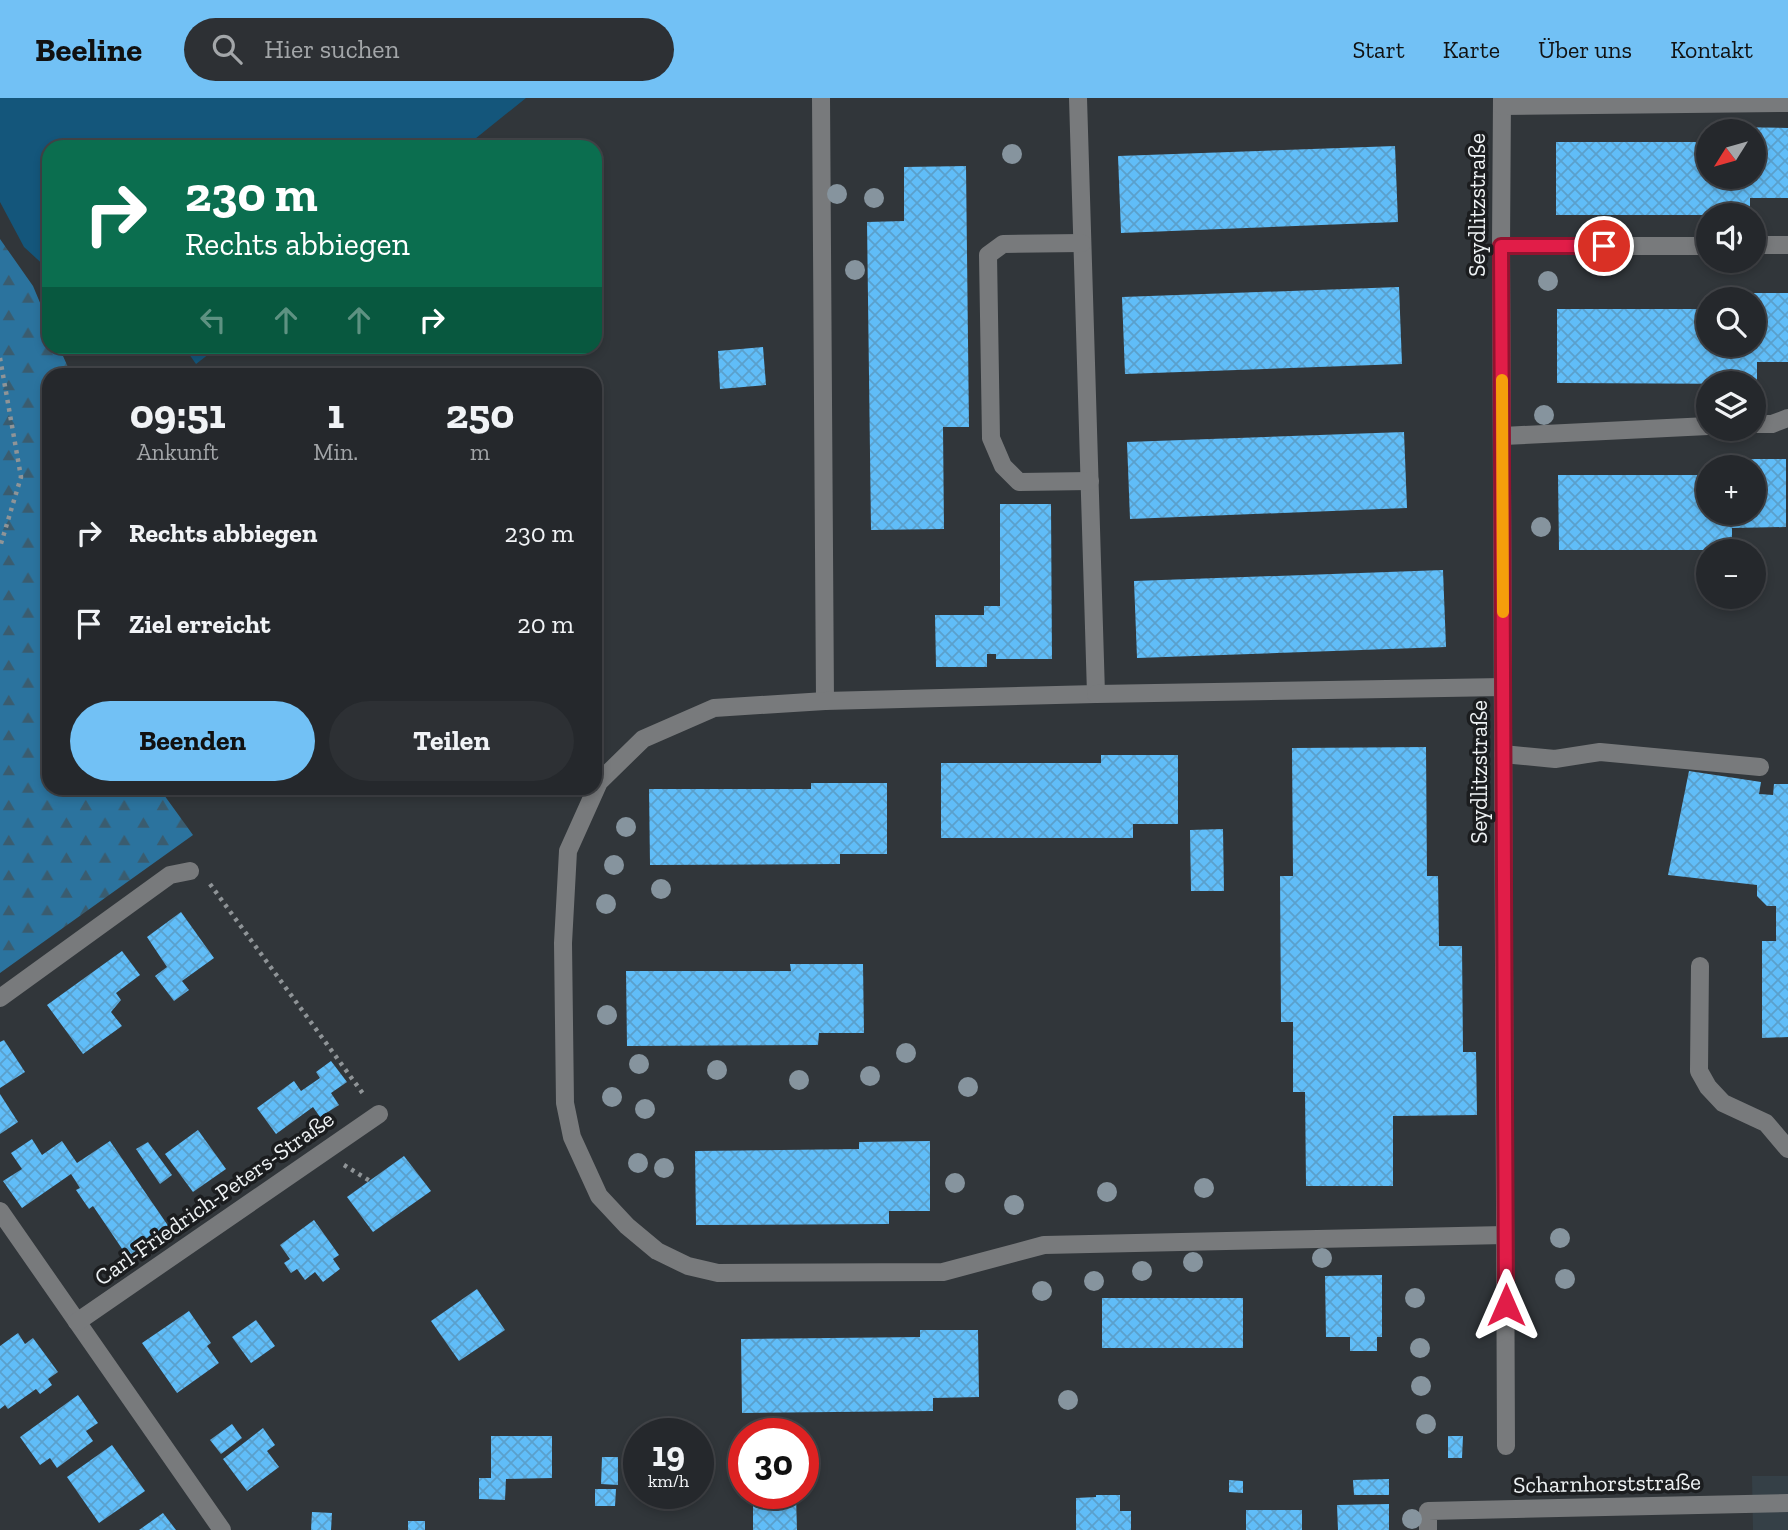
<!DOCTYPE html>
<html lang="de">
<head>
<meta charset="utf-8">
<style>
  :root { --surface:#25282c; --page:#2d3034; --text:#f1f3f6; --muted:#a3a6a9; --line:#424448; --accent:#72c1f5 }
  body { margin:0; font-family:"Zilla Slab",serif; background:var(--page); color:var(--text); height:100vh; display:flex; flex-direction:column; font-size:26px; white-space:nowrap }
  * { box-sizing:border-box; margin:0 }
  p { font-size:23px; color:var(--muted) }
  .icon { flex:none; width:38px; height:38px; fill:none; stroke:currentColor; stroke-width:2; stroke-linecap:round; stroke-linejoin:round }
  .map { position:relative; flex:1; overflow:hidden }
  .panel { position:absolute; left:42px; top:270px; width:560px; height:427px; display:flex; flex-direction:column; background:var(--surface); border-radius:21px; box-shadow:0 4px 10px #0003,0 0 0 2px var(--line) }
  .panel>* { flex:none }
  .banner { position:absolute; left:42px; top:42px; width:560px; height:214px; border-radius:21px; box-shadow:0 4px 10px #0003,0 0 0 2px var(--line); background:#0b6e4f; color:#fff; overflow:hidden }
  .needle { width:46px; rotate:233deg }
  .buttons { position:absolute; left:1696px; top:21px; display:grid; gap:14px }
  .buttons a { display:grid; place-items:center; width:70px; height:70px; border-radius:50%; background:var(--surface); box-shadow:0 4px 10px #0003,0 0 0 2px var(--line); font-size:35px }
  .speed { position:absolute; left:623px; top:1320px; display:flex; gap:14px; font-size:35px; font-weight:700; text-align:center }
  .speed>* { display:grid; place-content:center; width:91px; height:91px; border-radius:50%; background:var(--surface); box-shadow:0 4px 10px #0003,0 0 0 2px var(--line); line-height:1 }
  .speed small { font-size:18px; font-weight:400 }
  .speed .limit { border:10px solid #d22; background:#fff; color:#111 }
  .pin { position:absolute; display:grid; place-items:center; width:60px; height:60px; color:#fff; margin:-30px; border:4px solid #fff; border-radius:50%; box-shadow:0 2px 7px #0007 }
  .me { position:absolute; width:77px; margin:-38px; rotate:0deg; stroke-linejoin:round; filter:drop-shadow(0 0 5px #0008) }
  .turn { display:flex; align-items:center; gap:24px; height:147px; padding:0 28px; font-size:32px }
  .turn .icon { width:91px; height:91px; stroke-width:2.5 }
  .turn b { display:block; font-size:49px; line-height:60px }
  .lanes { display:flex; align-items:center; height:66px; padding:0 28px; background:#0003; justify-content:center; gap:35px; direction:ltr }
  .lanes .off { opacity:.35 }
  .eta { display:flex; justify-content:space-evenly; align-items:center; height:119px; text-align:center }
  .eta b { font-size:42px; font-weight:800; line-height:49px }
  .action { display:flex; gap:14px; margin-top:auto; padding:14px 28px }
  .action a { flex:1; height:80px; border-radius:42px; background:var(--accent); color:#111; font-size:28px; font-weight:800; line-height:80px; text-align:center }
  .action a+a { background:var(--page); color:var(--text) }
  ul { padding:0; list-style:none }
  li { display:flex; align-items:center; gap:21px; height:91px; padding:0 28px }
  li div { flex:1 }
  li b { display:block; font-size:26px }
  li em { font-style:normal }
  header { display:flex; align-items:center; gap:42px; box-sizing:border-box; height:98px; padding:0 35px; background:var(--accent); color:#111 }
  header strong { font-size:33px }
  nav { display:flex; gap:38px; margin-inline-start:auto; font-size:24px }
  .search { width:490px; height:63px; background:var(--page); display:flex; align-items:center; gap:18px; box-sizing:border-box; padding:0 24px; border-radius:38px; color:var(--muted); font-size:26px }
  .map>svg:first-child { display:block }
  .built { fill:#354047 }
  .forest { fill:url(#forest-firs) }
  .park { fill:#14567b }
  .building { fill:url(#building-cross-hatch) }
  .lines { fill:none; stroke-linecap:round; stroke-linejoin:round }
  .path { stroke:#8f9497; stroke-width:4.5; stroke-dasharray:3.5 5; stroke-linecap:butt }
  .minor { stroke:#787a7c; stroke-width:18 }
  .tree { fill:#86949e }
  .route-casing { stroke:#92132f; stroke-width:18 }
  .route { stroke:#e11d48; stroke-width:12 }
  .slow { stroke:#f59e0b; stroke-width:12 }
  .labels { text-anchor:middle; stroke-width:7; stroke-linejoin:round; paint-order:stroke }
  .street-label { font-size:23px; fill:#eef2f4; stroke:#1b1d1f }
</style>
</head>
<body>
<header>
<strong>Beeline</strong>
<div class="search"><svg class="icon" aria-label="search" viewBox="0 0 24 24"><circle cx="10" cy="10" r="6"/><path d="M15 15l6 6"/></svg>Hier suchen</div>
<nav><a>Start</a><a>Karte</a><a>Über uns</a><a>Kontakt</a></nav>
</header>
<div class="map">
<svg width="1788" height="1432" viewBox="0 0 1788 1432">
  <defs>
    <pattern id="forest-firs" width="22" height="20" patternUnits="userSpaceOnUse" patternTransform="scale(1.75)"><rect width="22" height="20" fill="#2b739e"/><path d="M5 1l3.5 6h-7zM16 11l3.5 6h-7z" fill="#3a5c6f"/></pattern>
    <pattern id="building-cross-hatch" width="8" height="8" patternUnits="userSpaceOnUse" patternTransform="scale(1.75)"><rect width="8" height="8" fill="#60bdf8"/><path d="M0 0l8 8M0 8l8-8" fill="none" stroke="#5aa0cc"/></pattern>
  </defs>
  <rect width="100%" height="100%" fill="#31363a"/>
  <!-- built -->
  <path class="built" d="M 1752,1378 L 1788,1378 L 1788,1432 L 1753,1432 Z"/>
  <!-- forest -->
  <path class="forest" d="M 0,141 L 33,188 L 49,226 L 49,248 L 59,249 L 71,276 L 49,276 L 49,690 L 159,690 L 193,737 L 0,875 Z"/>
  <!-- park -->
  <g class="park">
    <path d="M 0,0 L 526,0 L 465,49 L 49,49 L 49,172 L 24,149 L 0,104 Z"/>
    <path d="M 184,249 L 218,249 L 196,266 Z"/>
  </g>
  <!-- building -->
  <g class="building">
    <path d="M 1728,29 L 1788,30 L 1788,100 L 1750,100 L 1750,117 L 1556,117 L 1556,44 L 1708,44 L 1708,79 L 1754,79 L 1754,33 L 1728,33 Z"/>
    <path d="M 1395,48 L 1398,124 L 1121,135 L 1118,58 Z"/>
    <path d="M 966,68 L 969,329 L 943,329 L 944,431 L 871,432 L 867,124 L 904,123 L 904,69 Z"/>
    <path d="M 1399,189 L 1402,266 L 1125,276 L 1122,199 Z"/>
    <path d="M 1735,195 L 1788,195 L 1788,264 L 1757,264 L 1757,286 L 1557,285 L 1557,211 L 1708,211 L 1708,247 L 1754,247 L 1754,201 L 1735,201 Z"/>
    <path d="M 763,249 L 766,287 L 720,291 L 718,253 Z"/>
    <path d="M 1404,334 L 1407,410 L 1130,421 L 1127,344 Z"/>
    <path d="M 1711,361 L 1786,361 L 1786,429 L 1732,430 L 1732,452 L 1559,452 L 1558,377 L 1708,377 L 1708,415 L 1754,415 L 1754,369 L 1711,369 Z"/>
    <path d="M 1000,406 L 1051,406 L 1052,561 L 996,561 L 996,556 L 987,556 L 987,569 L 936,569 L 935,517 L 984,517 L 984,508 L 1000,508 Z"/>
    <path d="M 1443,472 L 1446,549 L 1137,560 L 1134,483 Z"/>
    <path d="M 1426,649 L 1427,778 L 1438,778 L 1439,848 L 1462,848 L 1463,954 L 1476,954 L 1477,1017 L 1393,1018 L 1393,1088 L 1306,1088 L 1305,994 L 1293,994 L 1293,924 L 1281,924 L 1280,778 L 1293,778 L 1292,650 Z"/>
    <path d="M 1101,657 L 1178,657 L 1178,726 L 1133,726 L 1133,740 L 941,740 L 941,665 L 1101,665 Z"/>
    <path d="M 1689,673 L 1761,684 L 1759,696 L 1773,697 L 1774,686 L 1788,686 L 1788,939 L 1762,940 L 1762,843 L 1776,843 L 1776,808 L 1767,808 L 1757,798 L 1757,787 L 1668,777 Z"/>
    <path d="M 811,685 L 887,685 L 887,756 L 840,756 L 840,766 L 650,767 L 649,691 L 811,691 Z"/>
    <path d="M 1223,731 L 1224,793 L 1191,793 L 1190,732 Z"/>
    <path d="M 181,814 L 214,860 L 182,883 L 189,892 L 174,903 L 155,878 L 167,869 L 147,839 Z"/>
    <path d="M 122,853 L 140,877 L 116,895 L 121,902 L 111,914 L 122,928 L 83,956 L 47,907 Z"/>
    <path d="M 790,866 L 863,866 L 864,935 L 819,935 L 818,947 L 627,948 L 626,873 L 791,873 Z"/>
    <path d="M 4,942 L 25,974 L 0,990 L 0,944 Z"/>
    <path d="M 331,963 L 347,984 L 331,995 L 339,1007 L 320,1019 L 313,1009 L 276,1036 L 257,1010 L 294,983 L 301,993 L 320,980 L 316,974 Z"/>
    <path d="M 0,996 L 18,1024 L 0,1036 Z"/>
    <path d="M 198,1032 L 226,1071 L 193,1094 L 165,1056 Z"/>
    <path d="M 32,1041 L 42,1057 L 62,1043 L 77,1065 L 110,1043 L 171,1132 L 129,1161 L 93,1108 L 89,1111 L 76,1092 L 80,1090 L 71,1076 L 22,1110 L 3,1083 L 22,1071 L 11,1055 Z"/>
    <path d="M 930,1043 L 930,1113 L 889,1113 L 889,1126 L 696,1127 L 695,1053 L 859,1051 L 859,1044 Z"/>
    <path d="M 148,1044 L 172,1077 L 160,1086 L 136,1051 Z"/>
    <path d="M 404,1058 L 431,1093 L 373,1134 L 347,1099 Z"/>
    <path d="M 314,1122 L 339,1157 L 333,1161 L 340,1171 L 323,1184 L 315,1174 L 305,1182 L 297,1171 L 291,1175 L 284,1165 L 290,1161 L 280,1147 Z"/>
    <path d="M 1382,1177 L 1382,1239 L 1377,1239 L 1377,1253 L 1350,1253 L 1350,1239 L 1326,1239 L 1325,1178 Z"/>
    <path d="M 477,1191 L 505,1232 L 459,1263 L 431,1223 Z"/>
    <rect x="1102" y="1200" width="141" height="50"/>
    <path d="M 189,1213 L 211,1245 L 207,1248 L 219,1265 L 177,1295 L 142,1245 Z"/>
    <path d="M 256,1222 L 275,1248 L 251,1265 L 232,1239 Z"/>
    <path d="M 920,1232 L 978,1232 L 979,1299 L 933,1300 L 933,1313 L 742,1315 L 741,1241 L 920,1239 Z"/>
    <path d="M 18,1235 L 25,1246 L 33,1240 L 58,1274 L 48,1281 L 52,1287 L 40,1296 L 36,1291 L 8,1311 L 5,1307 L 0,1311 L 0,1248 Z"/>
    <path d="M 78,1297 L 98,1325 L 86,1333 L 93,1343 L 57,1370 L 50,1360 L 40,1367 L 20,1339 Z"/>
    <path d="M 232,1326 L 242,1340 L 221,1356 L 210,1342 Z"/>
    <path d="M 263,1330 L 275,1347 L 267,1353 L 279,1369 L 247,1393 L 223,1361 Z"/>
    <path d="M 491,1338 L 552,1338 L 552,1380 L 506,1381 L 505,1402 L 479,1401 L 479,1380 L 491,1380 Z"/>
    <path d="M 1448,1338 L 1463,1338 L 1462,1360 L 1448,1360 Z"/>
    <path d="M 112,1347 L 145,1393 L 99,1425 L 67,1379 Z"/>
    <path d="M 602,1359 L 618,1359 L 618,1387 L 601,1386 Z"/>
    <path d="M 1389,1381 L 1389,1397 L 1354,1397 L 1353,1382 Z"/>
    <path d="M 1229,1382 L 1243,1383 L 1243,1395 L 1229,1394 Z"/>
    <path d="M 595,1391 L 616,1391 L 615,1408 L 595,1408 Z"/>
    <path d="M 796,1397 L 797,1432 L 753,1432 L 753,1398 Z"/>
    <path d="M 1096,1397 L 1120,1397 L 1120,1413 L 1131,1413 L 1131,1432 L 1076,1432 L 1076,1400 L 1096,1399 Z"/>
    <path d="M 1389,1406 L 1389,1432 L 1338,1432 L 1337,1407 Z"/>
    <rect x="1246" y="1412" width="56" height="20"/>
    <path d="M 312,1414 L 332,1415 L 331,1432 L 311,1432 Z"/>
    <path d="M 163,1415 L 176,1432 L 139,1432 Z"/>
    <rect x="408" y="1423" width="17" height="9"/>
  </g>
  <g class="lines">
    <!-- path -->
    <g class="path">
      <path d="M 0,260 L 21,379 L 0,449"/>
      <path d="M 210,786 L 364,997"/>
      <path d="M 344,1067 L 370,1083"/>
    </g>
    <!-- minor -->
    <g class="minor">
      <path d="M 821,0 L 825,603"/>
      <path d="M 1078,0 L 1096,596 L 825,603 L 714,610 L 643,641 L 599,684 L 568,753 L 563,845 L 565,1005 L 572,1039 L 599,1098 L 627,1128 L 657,1153 L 688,1168 L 718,1175 L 943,1174 L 1044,1147 L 1505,1137"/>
      <path d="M 1502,0 L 1501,148 L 1506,1348"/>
      <path d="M 1502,8 L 1788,5"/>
      <path d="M 1082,145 L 1003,146 L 988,157 L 991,340 L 1003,368 L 1019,384 L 1090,383"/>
      <path d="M 1754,147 L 1788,147"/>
      <path d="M 1501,148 L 1708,148"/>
      <path d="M 1754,326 L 1772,326 L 1788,320"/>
      <path d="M 1503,338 L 1708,328"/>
      <path d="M 1096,596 L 1503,589"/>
      <path d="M 1503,656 L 1555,661 L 1600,654 L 1760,669"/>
      <path d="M 1700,868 L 1699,973 L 1708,989 L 1723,1005 L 1766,1025 L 1788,1051"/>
      <path d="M 0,900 L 170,777 L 190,773"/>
      <path d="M 0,1113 L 222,1432"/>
      <path d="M 77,1224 L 379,1016"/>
      <path d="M 1428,1432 L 1428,1413 L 1788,1405"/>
    </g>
  </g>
  <!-- trees -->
  <g class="tree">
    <circle cx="1012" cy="56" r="10"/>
    <circle cx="837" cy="96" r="10"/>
    <circle cx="874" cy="100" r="10"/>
    <circle cx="855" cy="172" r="10"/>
    <circle cx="1548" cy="183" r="10"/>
    <circle cx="1544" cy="317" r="10"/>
    <circle cx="1541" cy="429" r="10"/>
    <circle cx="626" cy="729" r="10"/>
    <circle cx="614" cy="767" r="10"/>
    <circle cx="661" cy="791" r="10"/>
    <circle cx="606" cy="806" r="10"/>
    <circle cx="607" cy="917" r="10"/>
    <circle cx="906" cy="955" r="10"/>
    <circle cx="639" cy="966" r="10"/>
    <circle cx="717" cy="972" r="10"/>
    <circle cx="870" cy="978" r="10"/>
    <circle cx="799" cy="982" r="10"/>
    <circle cx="968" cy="989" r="10"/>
    <circle cx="612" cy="999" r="10"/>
    <circle cx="645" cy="1011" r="10"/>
    <circle cx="638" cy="1065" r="10"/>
    <circle cx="664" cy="1070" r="10"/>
    <circle cx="955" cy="1085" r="10"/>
    <circle cx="1204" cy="1090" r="10"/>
    <circle cx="1107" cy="1094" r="10"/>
    <circle cx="1014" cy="1107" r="10"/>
    <circle cx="1560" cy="1140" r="10"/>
    <circle cx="1322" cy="1160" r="10"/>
    <circle cx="1193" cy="1164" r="10"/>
    <circle cx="1142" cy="1173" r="10"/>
    <circle cx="1565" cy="1181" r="10"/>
    <circle cx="1094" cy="1183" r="10"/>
    <circle cx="1042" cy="1193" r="10"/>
    <circle cx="1415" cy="1200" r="10"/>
    <circle cx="1420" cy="1250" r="10"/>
    <circle cx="1421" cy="1288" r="10"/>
    <circle cx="1068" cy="1302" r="10"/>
    <circle cx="1426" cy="1326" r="10"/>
    <circle cx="1412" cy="1421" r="10"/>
  </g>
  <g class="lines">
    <defs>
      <path id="route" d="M 1506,1207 L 1501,148 L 1604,148"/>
    </defs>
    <!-- route casing -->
    <use href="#route" class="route-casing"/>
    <!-- route -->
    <use href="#route" class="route"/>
    <!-- slow -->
    <path class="slow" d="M 1502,282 L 1503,514"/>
  </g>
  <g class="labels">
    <!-- street labels -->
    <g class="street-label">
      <text transform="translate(1477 107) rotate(-90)" y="8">Seydlitzstraße</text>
      <text transform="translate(1479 674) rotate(-90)" y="8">Seydlitzstraße</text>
      <text transform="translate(214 1100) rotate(-35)" y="8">Carl-Friedrich-Peters-Straße</text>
      <text transform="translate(1607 1385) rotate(-1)" y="8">Scharnhorststraße</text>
    </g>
  </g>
</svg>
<div class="buttons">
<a><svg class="needle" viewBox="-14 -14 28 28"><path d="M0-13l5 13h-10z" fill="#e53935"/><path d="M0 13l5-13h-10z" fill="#a3a6a9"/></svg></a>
<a><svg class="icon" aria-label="sound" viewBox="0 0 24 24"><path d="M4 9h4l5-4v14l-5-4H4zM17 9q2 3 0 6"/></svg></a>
<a><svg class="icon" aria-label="search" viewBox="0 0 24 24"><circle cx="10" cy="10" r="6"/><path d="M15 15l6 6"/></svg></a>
<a><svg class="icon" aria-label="layers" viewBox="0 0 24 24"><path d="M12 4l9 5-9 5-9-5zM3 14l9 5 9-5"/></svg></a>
<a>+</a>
<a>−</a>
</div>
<div class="speed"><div>19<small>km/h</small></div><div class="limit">30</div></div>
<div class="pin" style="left:1604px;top:148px;background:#d93025"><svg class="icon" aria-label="arrive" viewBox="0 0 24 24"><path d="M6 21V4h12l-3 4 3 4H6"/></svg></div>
<svg class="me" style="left:1506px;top:1207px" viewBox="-20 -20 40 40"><path d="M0-17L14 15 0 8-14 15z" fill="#e11d48" stroke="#fff" stroke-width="4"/></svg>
<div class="banner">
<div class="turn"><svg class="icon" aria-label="right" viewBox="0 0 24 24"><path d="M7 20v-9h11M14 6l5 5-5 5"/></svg><div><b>230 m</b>Rechts abbiegen</div></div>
<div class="lanes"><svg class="icon off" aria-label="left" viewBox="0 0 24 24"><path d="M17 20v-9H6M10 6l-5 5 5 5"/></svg><svg class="icon off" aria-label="ahead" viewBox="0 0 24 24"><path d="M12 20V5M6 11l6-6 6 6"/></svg><svg class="icon off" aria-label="ahead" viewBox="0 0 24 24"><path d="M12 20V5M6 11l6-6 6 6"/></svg><svg class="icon" aria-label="right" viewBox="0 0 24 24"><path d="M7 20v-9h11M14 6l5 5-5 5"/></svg></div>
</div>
<section class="panel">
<div class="eta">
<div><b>09:51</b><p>Ankunft</p></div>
<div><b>1</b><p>Min.</p></div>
<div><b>250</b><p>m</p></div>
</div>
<ul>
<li><svg class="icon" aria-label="right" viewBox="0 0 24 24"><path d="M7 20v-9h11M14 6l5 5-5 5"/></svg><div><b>Rechts abbiegen</b></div><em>230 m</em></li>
<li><svg class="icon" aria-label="arrive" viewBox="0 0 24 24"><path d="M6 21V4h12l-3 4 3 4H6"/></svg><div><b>Ziel erreicht</b></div><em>20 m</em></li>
</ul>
<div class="action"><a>Beenden</a><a>Teilen</a></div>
</section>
</div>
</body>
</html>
